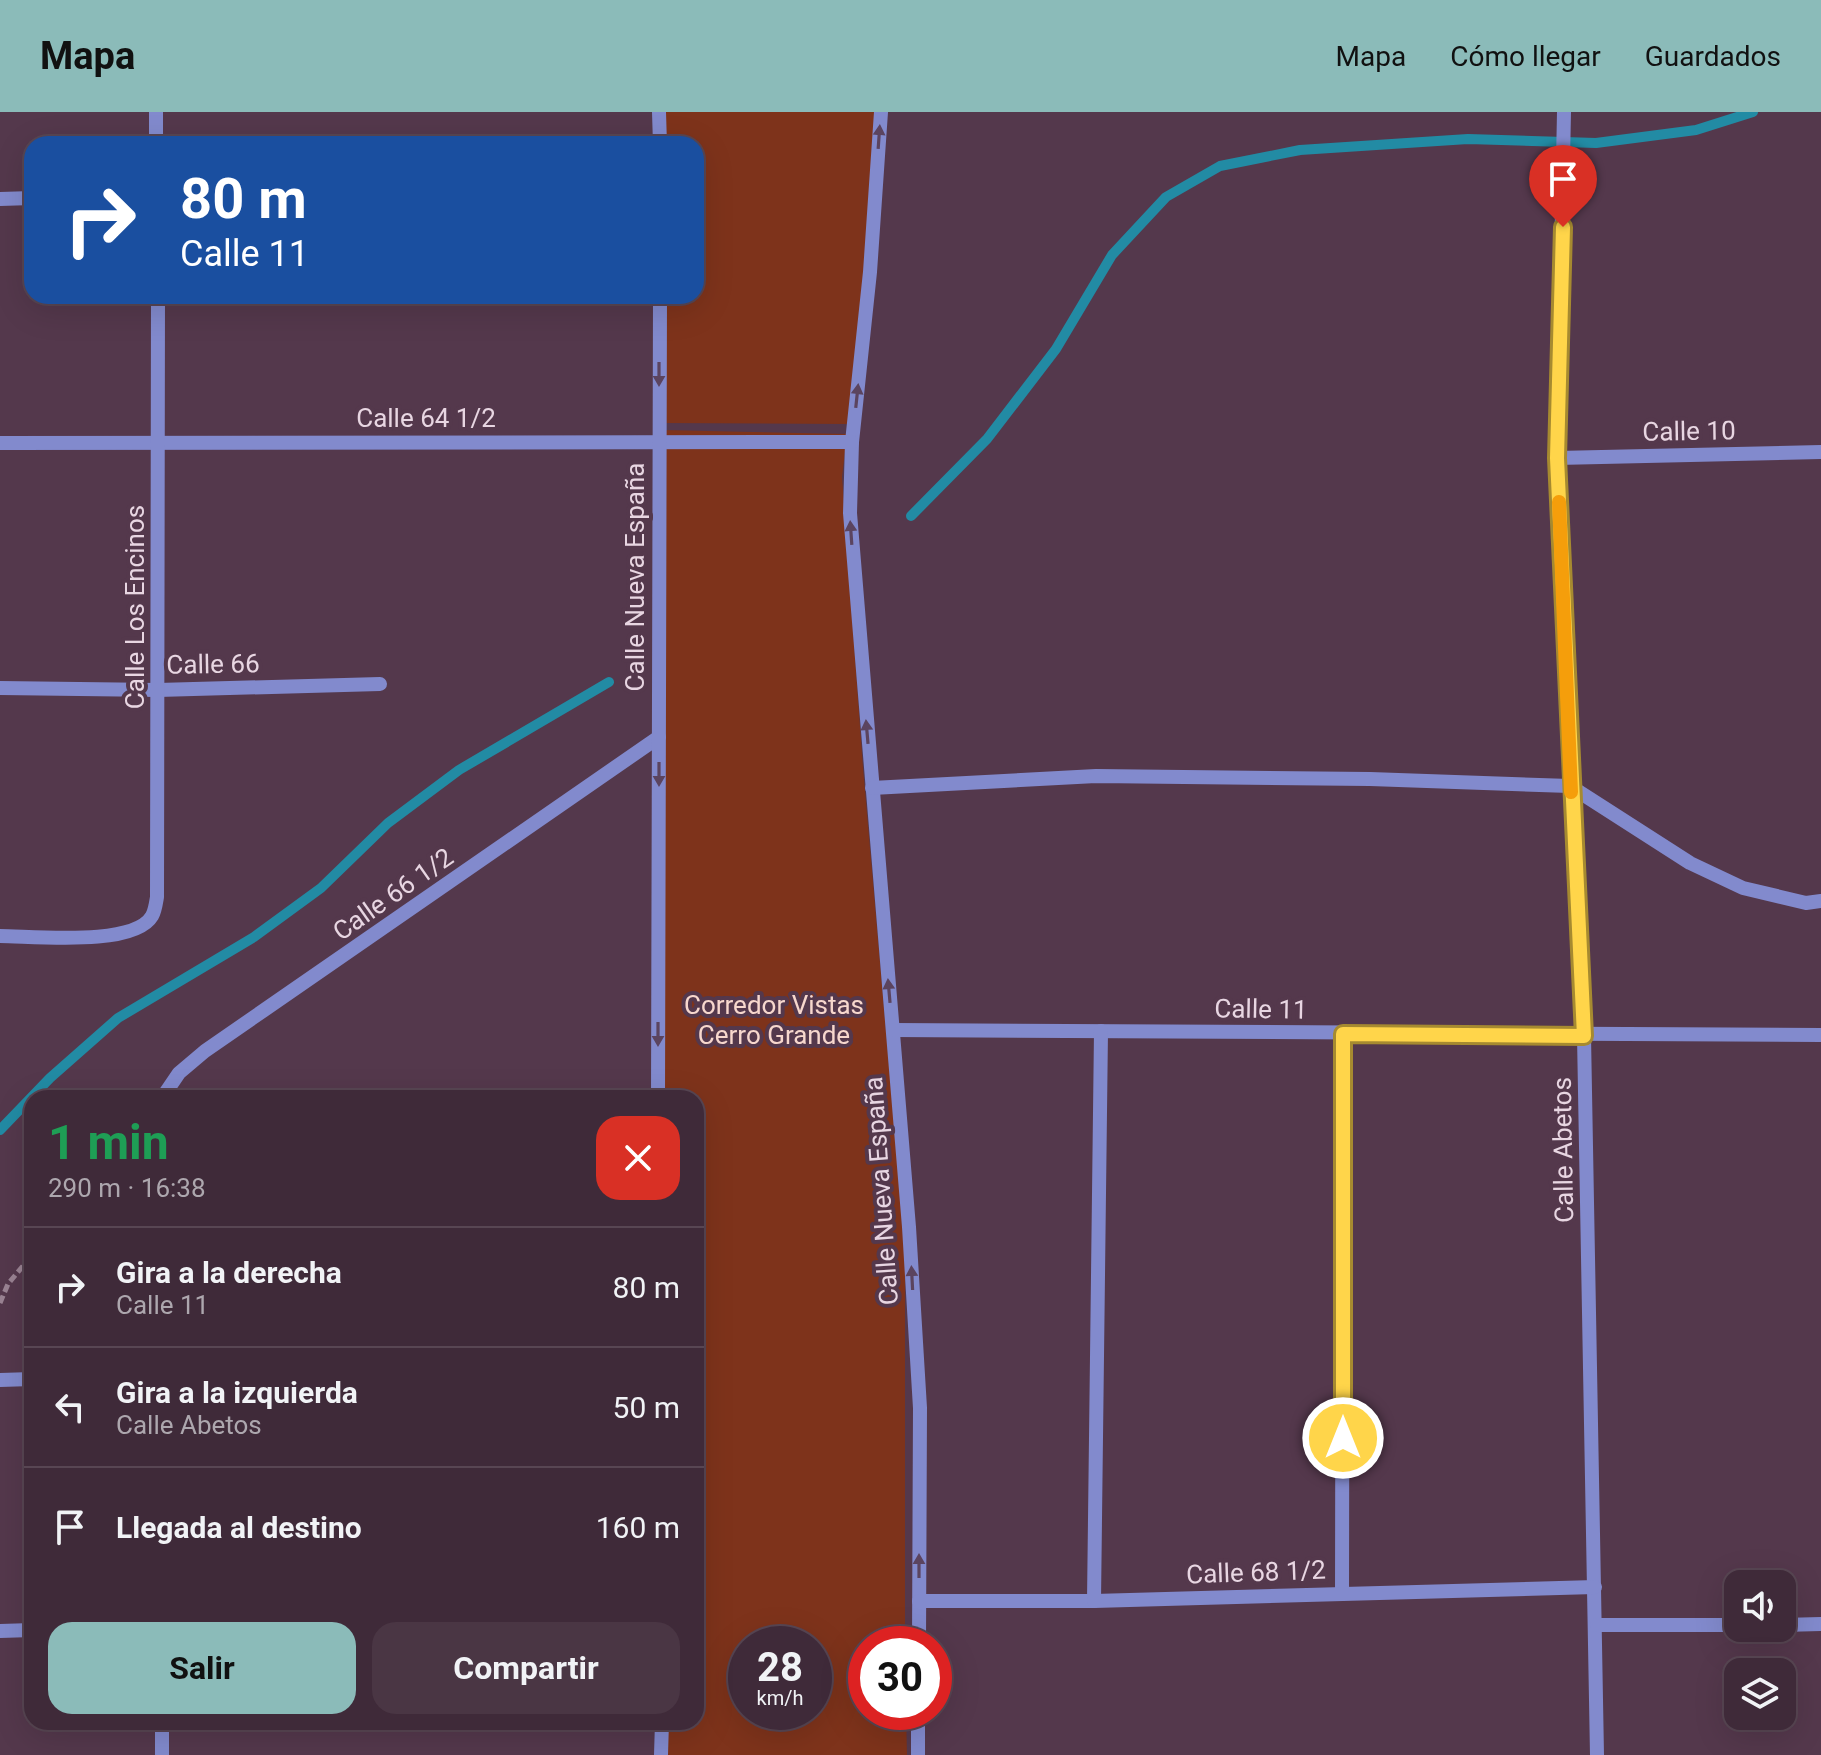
<!DOCTYPE html>
<html lang="es">
<head>
<meta charset="utf-8">
<style>
  :root { --surface:#3f2a39; --page:#4a3644; --text:#f1f3f6; --muted:#ada7ae; --line:#584653; --accent:#8bbbb9 }
  body { margin:0; font-family:Roboto,sans-serif; background:var(--page); color:var(--text); height:100vh; display:flex; flex-direction:column; font-size:30px; white-space:nowrap }
  * { box-sizing:border-box; margin:0 }
  p { font-size:26px; color:var(--muted) }
  .icon { flex:none; width:44px; height:44px; fill:none; stroke:currentColor; stroke-width:2; stroke-linecap:round; stroke-linejoin:round }
  .map { position:relative; flex:1; overflow:hidden }
  .side { position:absolute; left:24px; top:978px; width:680px; height:640px; display:flex; flex-direction:column; background:var(--surface); border-radius:24px; box-shadow:0 8px 32px #0002,0 0 0 2px var(--line) }
  .side>* { flex:none }
  .top-card { position:absolute; left:24px; top:24px; width:680px; height:168px; border-radius:24px; box-shadow:0 8px 32px #0002,0 0 0 2px var(--line); background:#1a4fa0; color:#fff; overflow:hidden }
  .buttons { position:absolute; left:1724px; top:1458px; display:grid; gap:16px }
  .buttons a { display:grid; place-items:center; width:72px; height:72px; border-radius:16px; background:var(--surface); box-shadow:0 8px 32px #0002,0 0 0 2px var(--line); font-size:40px }
  .speed { position:absolute; left:728px; top:1514px; display:flex; gap:16px; font-size:40px; font-weight:700; text-align:center }
  .speed>* { display:grid; place-content:center; width:104px; height:104px; border-radius:50%; background:var(--surface); box-shadow:0 8px 32px #0002,0 0 0 2px var(--line); line-height:1 }
  .speed small { font-size:20px; font-weight:400 }
  .speed .limit { border:12px solid #d22; background:#fff; color:#111 }
  .pin { position:absolute; display:grid; place-items:center; width:68px; height:68px; color:#fff; margin:-82px -34px; border-radius:50% 50% 50% 0; rotate:-45deg; box-shadow:0 0 8px #0007 }
  .pin .icon { rotate:45deg }
  .me { position:absolute; width:88px; margin:-44px; rotate:0deg; stroke-linejoin:round; filter:drop-shadow(0 0 6px #0008) }
  .turn { display:flex; align-items:center; gap:28px; height:168px; padding:0 24px; font-size:36px }
  .turn .icon { width:104px; height:104px; stroke-width:2.5 }
  .turn b { display:block; font-size:56px; line-height:68px }
  .round { display:grid; place-items:center; flex:none; width:84px; height:84px; border-radius:24px; background:var(--page) }
  .overview { display:flex; align-items:center; justify-content:space-between; height:136px; padding:0 24px }
  h1 { font-size:48px; font-weight:700; line-height:60px; color:#1e9e55 }
  .action { display:flex; gap:16px; margin-top:auto; padding:16px 24px }
  .action a { flex:1; height:92px; border-radius:24px; background:var(--accent); color:#111; font-size:32px; font-weight:700; line-height:92px; text-align:center }
  .action a+a { background:var(--page); color:var(--text) }
  ul { padding:0; list-style:none }
  li { display:flex; align-items:center; gap:24px; height:120px; padding:0 24px; border-top:2px solid var(--line) }
  li div { flex:1 }
  li b { display:block; font-size:30px }
  li em { font-style:normal }
  header { display:flex; align-items:center; gap:48px; box-sizing:border-box; height:112px; padding:0 40px; background:var(--accent); color:#111 }
  header strong { font-size:38px }
  nav { display:flex; gap:44px; margin-inline-start:auto; font-size:28px }
  .map>svg:first-child { display:block }
  .green { fill:#7e331b; fill-rule:evenodd }
  .lines { fill:none; stroke-linecap:round; stroke-linejoin:round }
  .stream { stroke:#228ba4; stroke-width:10 }
  .path { stroke:#9a8393; stroke-width:5; stroke-dasharray:8 4; stroke-linecap:butt }
  .minor { stroke:#828acd; stroke-width:14 }
  .oneway { fill:#5b445f }
  .route-casing { stroke:#a68a30; stroke-width:20 }
  .route { stroke:#ffd54a; stroke-width:14 }
  .slow { stroke:#f59e0b; stroke-width:14 }
  .labels { text-anchor:middle; stroke-width:8; stroke-linejoin:round; paint-order:stroke }
  .street-label { font-size:26px; fill:#e8d6e2; stroke:#54384c }
  .park-label { font-size:26px; fill:#f7d7cd; stroke:#54384c }
</style>
</head>
<body>
<header>
<strong>Mapa</strong>
<nav><a>Mapa</a><a>Cómo llegar</a><a>Guardados</a></nav>
</header>
<div class="map">
<svg width="1821" height="1643" viewBox="0 0 1821 1643">
  <rect width="100%" height="100%" fill="#54384c"/>
  <!-- green -->
  <g class="green">
    <path d="M 661,0 L 883,0 L 849,312 L 661,311 L 661,184 L 696,184 L 696,32 L 661,32 Z"/>
    <path d="M 662,318 L 847,322 L 842,365 L 863,656 L 905,1136 L 905,1532 L 866,1532 L 866,1600 L 906,1600 L 907,1643 L 667,1643 L 667,1610 L 696,1610 L 696,986 L 663,986 ZM 746,1532 L 814,1532 L 814,1600 L 746,1600 Z"/>
  </g>
  <g class="lines">
    <!-- stream -->
    <g class="stream">
      <path d="M 911,404 L 987,327 L 1056,237 L 1112,143 L 1166,85 L 1220,54 L 1300,38 L 1468,27 L 1596,31 L 1696,18 L 1753,0"/>
      <path d="M 0,1018 L 50,966 L 118,906 L 254,825 L 321,776 L 388,711 L 459,658 L 609,570"/>
    </g>
    <!-- path -->
    <path class="path" d="M 0,1191 L 8,1172 L 32,1143"/>
    <!-- minor -->
    <g class="minor">
      <path d="M 156,0 L 156,32"/>
      <path d="M 659,0 L 660,32"/>
      <path d="M 881,0 L 870,160 L 852,330 L 850,401 L 909,1115 L 920,1296 L 919,1532"/>
      <path d="M 1564,0 L 1557,346 L 1584,924 L 1597,1643"/>
      <path d="M 0,87 L 32,86"/>
      <path d="M 0,331 L 852,330"/>
      <path d="M 1557,346 L 1821,340"/>
      <path d="M 0,576 L 158,578 L 380,572"/>
      <path d="M 872,676 L 1096,664 L 1370,667 L 1570,674 L 1690,751 L 1743,776 L 1806,791 L 1821,789"/>
      <path d="M 0,824 C 33,824 134,835 152,804 C 155,799 156,791 157,785 L 158,184"/>
      <path d="M 893,918 L 1821,923"/>
      <path d="M 162,986 L 179,961 L 205,939 L 659,625"/>
      <path d="M 658,986 L 660,184"/>
      <path d="M 0,1268 L 32,1267"/>
      <path d="M 1342,1482 L 1343,922"/>
      <path d="M 919,1489 L 1094,1489 L 1595,1475"/>
      <path d="M 1094,1489 L 1101,919"/>
      <path d="M 1597,1513 L 1738,1513"/>
      <path d="M 1782,1513 L 1821,1512"/>
      <path d="M 0,1519 L 32,1518"/>
      <path d="M 162,1610 L 162,1643"/>
      <path d="M 661,1643 L 662,1610"/>
      <path d="M 918,1643 L 918,1600"/>
    </g>
  </g>
  <!-- one-way arrows -->
  <defs><path id="oneway-solid" d="M-6-.8H1V-3.2L6.5 0L1 3.2V.8H-6Z" transform="scale(2)"/></defs>
  <g class="oneway">
    <use href="#oneway-solid" transform="translate(879 25) rotate(-86)"/>
    <use href="#oneway-solid" transform="translate(659 262) rotate(90)"/>
    <use href="#oneway-solid" transform="translate(857 284) rotate(-84)"/>
    <use href="#oneway-solid" transform="translate(851 421) rotate(-94)"/>
    <use href="#oneway-solid" transform="translate(867 620) rotate(-95)"/>
    <use href="#oneway-solid" transform="translate(659 662) rotate(90)"/>
    <use href="#oneway-solid" transform="translate(889 879) rotate(-95)"/>
    <use href="#oneway-solid" transform="translate(658 922) rotate(90)"/>
    <use href="#oneway-solid" transform="translate(912 1166) rotate(-93)"/>
    <use href="#oneway-solid" transform="translate(919 1454) rotate(-90)"/>
  </g>
  <g class="lines">
    <defs>
      <path id="route" d="M 1343,1326 L 1343,922 L 1584,924 L 1557,346 L 1563,115"/>
    </defs>
    <!-- route casing -->
    <use href="#route" class="route-casing"/>
    <!-- route -->
    <use href="#route" class="route"/>
    <!-- slow -->
    <path class="slow" d="M 1559,390 L 1571,680"/>
  </g>
  <g class="labels">
    <!-- street labels -->
    <g class="street-label">
      <text x="426" y="315">Calle 64 1/2</text>
      <text transform="translate(1689 319) rotate(-1)" y="9">Calle 10</text>
      <text transform="translate(635 465) rotate(-90)" y="9">Calle Nueva España</text>
      <text transform="translate(135 495) rotate(-90)" y="9">Calle Los Encinos</text>
      <text transform="translate(213 552) rotate(-1)" y="9">Calle 66</text>
      <text transform="translate(393 782) rotate(-35)" y="9">Calle 66 1/2</text>
      <text transform="translate(1261 897) rotate(1)" y="9">Calle 11</text>
      <text transform="translate(1563 1038) rotate(-91)" y="9">Calle Abetos</text>
      <text transform="translate(881 1079) rotate(-94)" y="9">Calle Nueva España</text>
      <text transform="translate(1256 1460) rotate(-2)" y="9">Calle 68 1/2</text>
    </g>
    <!-- park labels -->
    <g class="park-label">
      <text x="774" y="902">Corredor Vistas<tspan x="774" dy="30">Cerro Grande</tspan></text>
    </g>
  </g>
</svg>
<div class="buttons">
<a><svg class="icon" aria-label="sound" viewBox="0 0 24 24"><path d="M4 9h4l5-4v14l-5-4H4zM17 9q2 3 0 6"/></svg></a>
<a><svg class="icon" aria-label="layers" viewBox="0 0 24 24"><path d="M12 4l9 5-9 5-9-5zM3 14l9 5 9-5"/></svg></a>
</div>
<div class="speed"><div>28<small>km/h</small></div><div class="limit">30</div></div>
<div class="pin" style="left:1563px;top:115px;background:#d93025"><svg class="icon" aria-label="arrive" viewBox="0 0 24 24"><path d="M6 21V4h12l-3 4 3 4H6"/></svg></div>
<svg class="me" style="left:1343px;top:1326px" viewBox="-20 -20 40 40"><circle r="17" fill="#ffd54a" stroke="#fff" stroke-width="3"/><path d="M0-11L8 9 0 5-8 9z" fill="#fff"/></svg>
<div class="top-card">
<div class="turn"><svg class="icon" aria-label="right" viewBox="0 0 24 24"><path d="M7 20v-9h11M14 6l5 5-5 5"/></svg><div><b>80 m</b>Calle 11</div></div>
</div>
<section class="side">
<div class="overview"><div><h1>1 min</h1><p>290 m · 16:38</p></div><a class="round" style="background:#d93025;color:#fff"><svg class="icon" aria-label="close" viewBox="0 0 24 24"><path d="M6 6l12 12M18 6L6 18"/></svg></a></div>
<ul>
<li><svg class="icon" aria-label="right" viewBox="0 0 24 24"><path d="M7 20v-9h11M14 6l5 5-5 5"/></svg><div><b>Gira a la derecha</b><p>Calle 11</p></div><em>80 m</em></li>
<li><svg class="icon" aria-label="left" viewBox="0 0 24 24"><path d="M17 20v-9H6M10 6l-5 5 5 5"/></svg><div><b>Gira a la izquierda</b><p>Calle Abetos</p></div><em>50 m</em></li>
<li><svg class="icon" aria-label="arrive" viewBox="0 0 24 24"><path d="M6 21V4h12l-3 4 3 4H6"/></svg><div><b>Llegada al destino</b></div><em>160 m</em></li>
</ul>
<div class="action"><a>Salir</a><a>Compartir</a></div>
</section>
</div>
</body>
</html>
